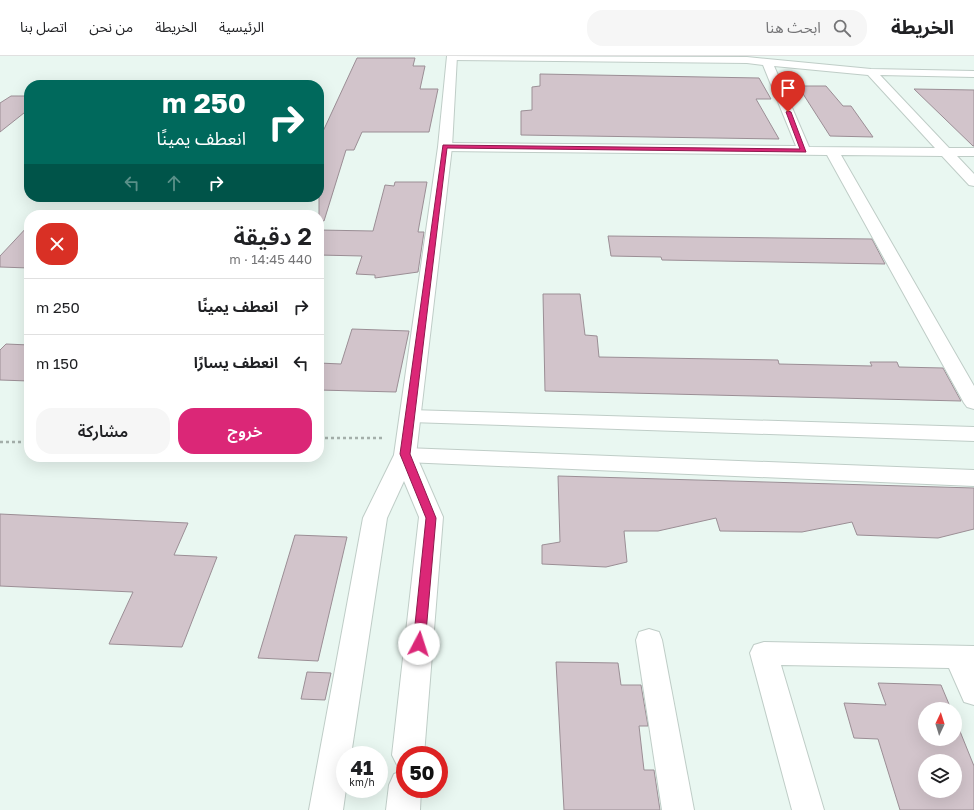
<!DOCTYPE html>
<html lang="ar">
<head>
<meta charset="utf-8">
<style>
  :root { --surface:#fff; --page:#f6f6f6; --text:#202124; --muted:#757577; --line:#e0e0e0; --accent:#db2777 }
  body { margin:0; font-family:"Golos Text","Noto Sans Arabic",sans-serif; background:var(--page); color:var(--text); direction:rtl; height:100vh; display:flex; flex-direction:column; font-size:15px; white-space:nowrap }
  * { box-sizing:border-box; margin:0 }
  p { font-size:13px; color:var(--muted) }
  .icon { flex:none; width:22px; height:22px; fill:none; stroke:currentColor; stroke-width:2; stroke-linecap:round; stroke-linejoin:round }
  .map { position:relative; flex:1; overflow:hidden; direction:ltr }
  .sheet { position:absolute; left:24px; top:154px; width:300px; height:252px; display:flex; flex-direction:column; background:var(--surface); border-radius:16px; box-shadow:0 4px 16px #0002; direction:rtl }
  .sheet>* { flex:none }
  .hud { position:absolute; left:24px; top:24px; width:300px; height:122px; border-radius:16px; box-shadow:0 4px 16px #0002; direction:rtl; background:#00695c; color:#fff; overflow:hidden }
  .needle { width:26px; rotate:4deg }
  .fabs { position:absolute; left:918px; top:646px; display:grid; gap:8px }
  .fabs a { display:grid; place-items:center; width:44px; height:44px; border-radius:50%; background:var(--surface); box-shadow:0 4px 16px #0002; font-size:20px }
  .speed { position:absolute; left:336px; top:690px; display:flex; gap:8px; font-size:20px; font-weight:700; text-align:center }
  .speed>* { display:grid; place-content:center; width:52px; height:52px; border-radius:50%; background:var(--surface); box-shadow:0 4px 16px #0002; line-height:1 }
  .speed small { font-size:10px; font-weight:400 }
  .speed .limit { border:6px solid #d22; background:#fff; color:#111 }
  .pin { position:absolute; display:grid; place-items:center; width:34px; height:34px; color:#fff; margin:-41px -17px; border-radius:50% 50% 50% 0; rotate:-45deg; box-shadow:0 0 4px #0007 }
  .pin .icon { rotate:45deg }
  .me { position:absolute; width:44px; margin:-22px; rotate:5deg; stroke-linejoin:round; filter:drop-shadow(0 0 3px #0008) }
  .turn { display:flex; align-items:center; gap:14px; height:84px; padding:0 12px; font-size:18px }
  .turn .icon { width:52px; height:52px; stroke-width:2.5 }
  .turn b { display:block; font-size:28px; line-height:34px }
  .lanes { display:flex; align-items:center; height:38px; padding:0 12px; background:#0003; justify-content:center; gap:20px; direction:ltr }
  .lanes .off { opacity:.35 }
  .round { display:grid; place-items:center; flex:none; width:42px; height:42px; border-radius:16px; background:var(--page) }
  .summary { display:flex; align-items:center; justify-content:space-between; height:68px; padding:0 12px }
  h1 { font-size:24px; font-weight:600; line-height:30px }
  .button { display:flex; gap:8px; margin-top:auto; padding:8px 12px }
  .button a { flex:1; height:46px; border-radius:16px; background:var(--accent); color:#fff; font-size:16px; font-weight:600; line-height:46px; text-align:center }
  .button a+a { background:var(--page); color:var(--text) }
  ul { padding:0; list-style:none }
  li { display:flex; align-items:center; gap:12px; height:56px; padding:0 12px; border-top:1px solid var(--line) }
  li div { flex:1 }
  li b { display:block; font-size:15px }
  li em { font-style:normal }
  header { display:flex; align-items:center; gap:24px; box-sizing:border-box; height:56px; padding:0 20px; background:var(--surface); border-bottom:1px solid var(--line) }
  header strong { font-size:19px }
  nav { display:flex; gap:22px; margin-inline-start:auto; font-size:14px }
  .search { width:280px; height:36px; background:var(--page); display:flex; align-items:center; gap:10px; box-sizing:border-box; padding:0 14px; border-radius:16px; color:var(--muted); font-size:15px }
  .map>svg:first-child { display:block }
  .building { fill:#d2c4cb; stroke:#9b8e95; fill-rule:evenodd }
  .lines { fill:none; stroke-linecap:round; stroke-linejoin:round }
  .minor-casing { stroke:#bfcdc7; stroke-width:2 }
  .secondary-casing { stroke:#bfcdc7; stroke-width:2 }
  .path { stroke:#a4afaa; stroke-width:2.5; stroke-dasharray:3 3; stroke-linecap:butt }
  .minor { fill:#fff; fill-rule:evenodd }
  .secondary { fill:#fff; fill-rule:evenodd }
  .route { fill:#db2777; stroke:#8e194d }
</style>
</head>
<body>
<header>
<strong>الخريطة</strong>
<div class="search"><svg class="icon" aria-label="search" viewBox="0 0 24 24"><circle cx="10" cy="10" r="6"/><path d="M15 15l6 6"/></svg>ابحث هنا</div>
<nav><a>الرئيسية</a><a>الخريطة</a><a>من نحن</a><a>اتصل بنا</a></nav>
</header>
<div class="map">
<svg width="974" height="754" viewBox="0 0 974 754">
  <rect width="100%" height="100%" fill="#e9f7f1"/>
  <!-- building -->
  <g class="building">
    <path d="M 357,2 L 415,2 L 413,10 L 425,10 L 420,33 L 438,33 L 429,76 L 362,76 L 354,94 L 346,94 L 324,165 L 319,164 L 319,84 Z"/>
    <path d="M 540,18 L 759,22 L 771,43 L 756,43 L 779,83 L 521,79 L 521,55 L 532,54 L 532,31 L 540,30 Z"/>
    <path d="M 798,30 L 826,30 L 843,50 L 851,50 L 873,81 L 830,80 Z"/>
    <path d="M 914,33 L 974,34 L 974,90 L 973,90 Z"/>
    <path d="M 11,40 L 29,40 L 29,53 L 0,76 L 0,47 Z"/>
    <path d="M 395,126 L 427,126 L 418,176 L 424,176 L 418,216 L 375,222 L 375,219 L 356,218 L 362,200 L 319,199 L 319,174 L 373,175 L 385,129 L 394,130 Z"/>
    <path d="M 29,169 L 29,212 L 0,211 L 0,200 Z"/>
    <path d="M 608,180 L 872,183 L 885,208 L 662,204 L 661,201 L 611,200 Z"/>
    <path d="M 543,238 L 580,238 L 585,279 L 597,280 L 599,301 L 778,304 L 779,308 L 872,310 L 870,306 L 897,306 L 899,311 L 943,312 L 961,345 L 545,335 Z"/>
    <path d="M 352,273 L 409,275 L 396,336 L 319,334 L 319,307 L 341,308 Z"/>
    <path d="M 6,288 L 29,289 L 29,325 L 0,324 L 0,294 Z"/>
    <path d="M 558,420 L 974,432 L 974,473 L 938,482 L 857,479 L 852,466 L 802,476 L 720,475 L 716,462 L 658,475 L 624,475 L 627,506 L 606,511 L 542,508 L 542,489 L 560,486 Z"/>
    <path d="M 0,458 L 188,467 L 174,499 L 217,501 L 182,591 L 109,588 L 133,536 L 0,530 Z"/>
    <path d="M 295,479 L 347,481 L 318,605 L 258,602 Z"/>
    <path d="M 556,606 L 618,607 L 621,629 L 641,629 L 648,670 L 639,670 L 644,714 L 654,714 L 660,754 L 564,754 Z"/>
    <path d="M 307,616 L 331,617 L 325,644 L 301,643 Z"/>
    <path d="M 878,627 L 941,629 L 951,653 L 925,653 L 925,683 L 955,683 L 955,663 L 974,710 L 974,754 L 900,754 L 878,683 L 854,682 L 844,647 L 886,649 ZM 925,705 L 955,705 L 955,735 L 925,735 Z"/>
  </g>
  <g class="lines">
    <defs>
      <g id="minor">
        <path d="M 448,0 L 747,1 L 871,13 L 974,15 L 974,21 L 880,19 L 949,92 L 974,92 L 974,100 L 957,100 L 974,118 L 974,130 L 969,129 L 942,100 L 841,99 L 974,330 L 974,353 L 967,351 L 964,347 L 827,99 L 445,95 L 440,94 L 439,91 L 440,88 L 445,87 L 796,90 L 763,9 L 747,7 L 452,4 L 448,3 ZM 774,10 L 868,19 L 935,92 L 809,91 Z"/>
        <path d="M 410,354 L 974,371 L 974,385 L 410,366 L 403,365 L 400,360 L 403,355 Z"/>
        <path d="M 405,392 L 974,414 L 974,430 L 405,406 L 397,404 L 394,399 L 397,394 Z"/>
        <path d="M 649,573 L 659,576 L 662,584 L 694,754 L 662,754 L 636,584 L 639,576 Z"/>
        <path d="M 764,586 L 974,590 L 974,649 L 964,646 L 949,612 L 781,609 L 824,754 L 792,754 L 750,597 L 754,589 Z"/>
      </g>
      <g id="secondary">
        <path d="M 447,0 L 457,0 L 452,91 L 416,399 L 443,461 L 424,699 L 405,699 L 405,712 L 397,709 L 392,699 L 419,461 L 404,425 L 387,462 L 351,699 L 345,699 L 346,733 L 343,754 L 309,754 L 363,462 L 394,399 L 438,91 Z"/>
        <path d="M 405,714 L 405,733 L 421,733 L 420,754 L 386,754 L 389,729 L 394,718 Z"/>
      </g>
    </defs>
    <!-- minor casing -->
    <use href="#minor" class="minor-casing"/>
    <!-- secondary casing -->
    <use href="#secondary" class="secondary-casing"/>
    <!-- path -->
    <g class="path">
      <path d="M 319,382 L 384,382"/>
      <path d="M 0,386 L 29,386"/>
    </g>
    <!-- minor -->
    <use href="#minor" class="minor"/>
    <!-- secondary -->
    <use href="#secondary" class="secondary"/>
  </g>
  <!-- route -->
  <path class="route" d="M 788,55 L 791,56 L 806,96 L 447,92 L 410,398 L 436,462 L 425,588 L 423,592 L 419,593 L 415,592 L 413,588 L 426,462 L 400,398 L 443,89 L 800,93 L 786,56 Z"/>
</svg>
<div class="fabs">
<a><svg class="needle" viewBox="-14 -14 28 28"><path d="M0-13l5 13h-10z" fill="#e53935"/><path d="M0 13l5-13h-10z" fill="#757577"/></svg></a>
<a><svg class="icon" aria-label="layers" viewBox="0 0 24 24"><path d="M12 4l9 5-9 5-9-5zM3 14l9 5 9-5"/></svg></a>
</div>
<div class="speed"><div>41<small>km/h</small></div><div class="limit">50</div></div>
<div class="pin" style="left:788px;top:56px;background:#d93025"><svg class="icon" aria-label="arrive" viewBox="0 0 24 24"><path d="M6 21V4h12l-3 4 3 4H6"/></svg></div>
<svg class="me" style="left:419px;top:588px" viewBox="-20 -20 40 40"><circle r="19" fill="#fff"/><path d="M0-13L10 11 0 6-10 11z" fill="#db2777"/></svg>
<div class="hud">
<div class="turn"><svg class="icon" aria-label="right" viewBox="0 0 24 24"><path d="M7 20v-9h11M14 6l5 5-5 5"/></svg><div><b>250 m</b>انعطف يمينًا</div></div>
<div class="lanes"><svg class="icon off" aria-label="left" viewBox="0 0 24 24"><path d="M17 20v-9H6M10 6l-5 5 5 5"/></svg><svg class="icon off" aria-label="ahead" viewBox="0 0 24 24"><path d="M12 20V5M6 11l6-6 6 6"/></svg><svg class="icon" aria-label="right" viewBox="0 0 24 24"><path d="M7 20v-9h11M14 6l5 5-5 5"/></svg></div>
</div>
<section class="sheet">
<div class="summary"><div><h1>2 دقيقة</h1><p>440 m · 14:45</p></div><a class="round" style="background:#d93025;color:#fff"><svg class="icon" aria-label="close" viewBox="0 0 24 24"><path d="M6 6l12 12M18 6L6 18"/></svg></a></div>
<ul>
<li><svg class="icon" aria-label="right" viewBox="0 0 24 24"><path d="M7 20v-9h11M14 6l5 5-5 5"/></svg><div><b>انعطف يمينًا</b></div><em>250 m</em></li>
<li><svg class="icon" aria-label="left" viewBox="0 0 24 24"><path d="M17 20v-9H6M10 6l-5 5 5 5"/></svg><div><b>انعطف يسارًا</b></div><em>150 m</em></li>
</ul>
<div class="button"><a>خروج</a><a>مشاركة</a></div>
</section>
</div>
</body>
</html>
